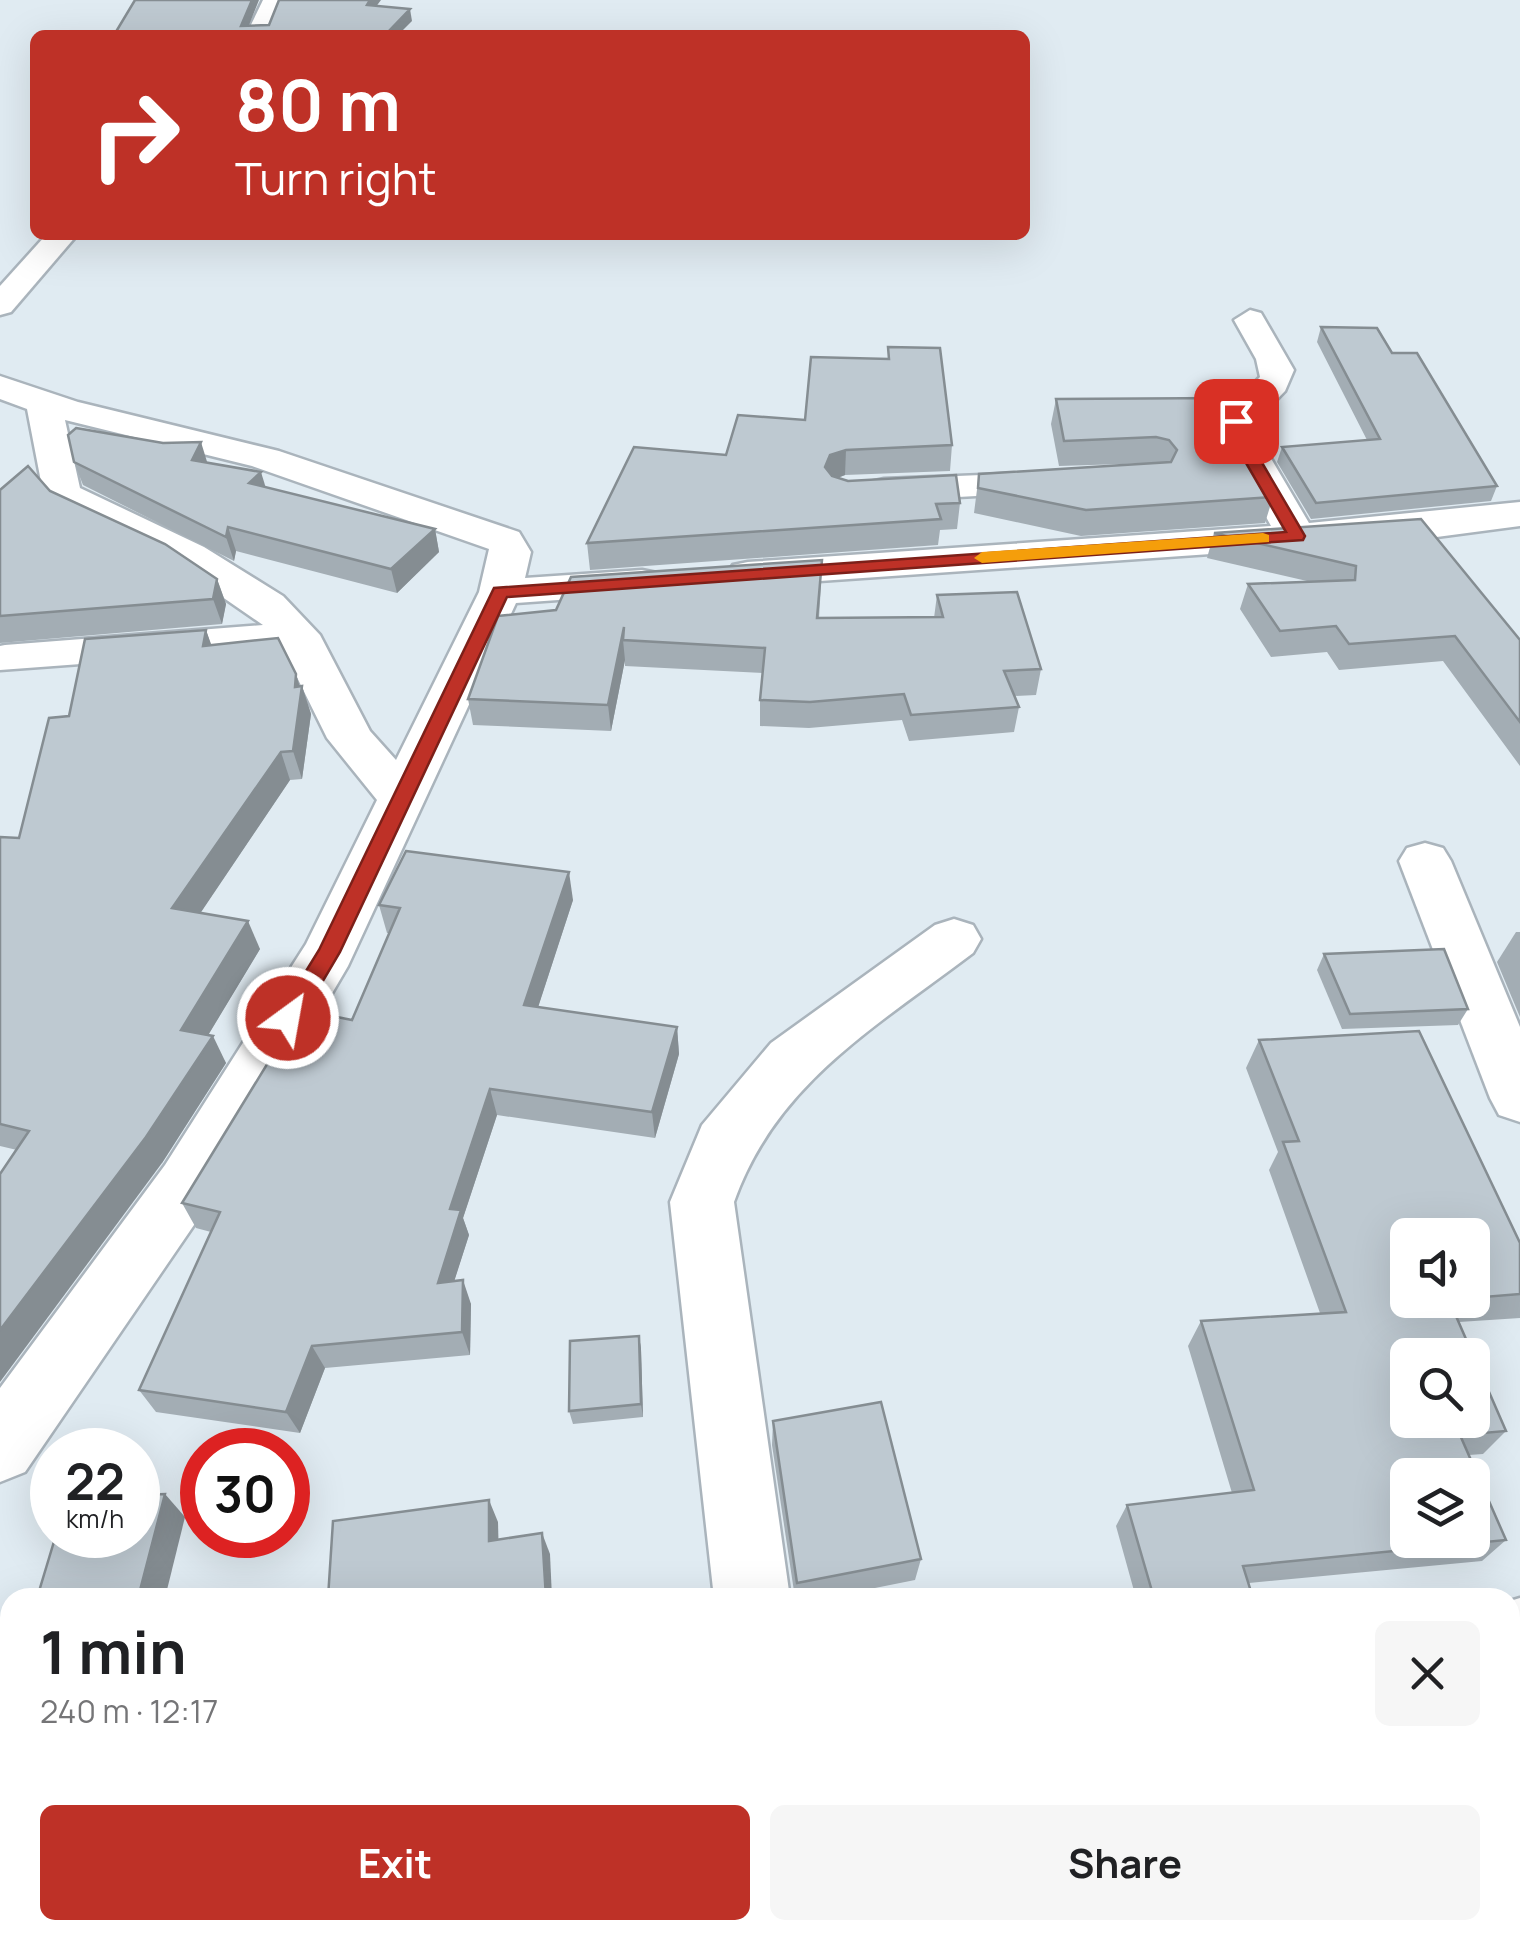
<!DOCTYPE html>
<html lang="en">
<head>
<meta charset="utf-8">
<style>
  :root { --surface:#fff; --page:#f6f6f6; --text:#202124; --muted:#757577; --accent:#be3127 }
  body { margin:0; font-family:Manrope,sans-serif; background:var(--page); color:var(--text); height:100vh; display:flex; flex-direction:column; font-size:38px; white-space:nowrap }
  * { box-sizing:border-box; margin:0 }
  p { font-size:32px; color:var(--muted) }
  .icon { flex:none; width:55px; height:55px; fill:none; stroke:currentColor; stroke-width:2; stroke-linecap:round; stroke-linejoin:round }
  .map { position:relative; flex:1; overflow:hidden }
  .side { position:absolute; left:0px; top:1588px; width:1520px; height:352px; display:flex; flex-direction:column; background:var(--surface); border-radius:30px 30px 0 0; box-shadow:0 10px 40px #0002 }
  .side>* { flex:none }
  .top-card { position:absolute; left:30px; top:30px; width:1000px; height:210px; border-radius:15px; box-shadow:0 10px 40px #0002; background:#be3127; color:#fff; overflow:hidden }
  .tools { position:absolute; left:1390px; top:1218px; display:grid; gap:20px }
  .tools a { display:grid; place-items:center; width:100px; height:100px; border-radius:15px; background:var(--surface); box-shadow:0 10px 40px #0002; font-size:50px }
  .speed { position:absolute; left:30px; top:1428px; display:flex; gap:20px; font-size:50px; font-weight:700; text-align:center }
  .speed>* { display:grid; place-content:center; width:130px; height:130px; border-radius:50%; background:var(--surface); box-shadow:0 10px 40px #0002; line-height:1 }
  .speed small { font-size:25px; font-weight:400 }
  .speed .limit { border:15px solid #d22; background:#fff; color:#111 }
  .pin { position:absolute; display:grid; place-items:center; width:85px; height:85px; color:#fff; margin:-42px; border-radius:20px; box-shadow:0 5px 15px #0006 }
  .me { position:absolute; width:110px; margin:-55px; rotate:32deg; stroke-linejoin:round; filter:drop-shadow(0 0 8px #0008) }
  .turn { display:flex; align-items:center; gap:35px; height:210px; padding:0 40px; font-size:45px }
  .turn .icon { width:130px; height:130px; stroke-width:2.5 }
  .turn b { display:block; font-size:70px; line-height:85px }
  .round { display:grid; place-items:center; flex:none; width:105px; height:105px; border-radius:15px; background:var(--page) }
  .overview { display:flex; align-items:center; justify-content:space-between; height:170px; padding:0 40px }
  h1 { font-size:60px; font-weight:700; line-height:75px }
  .action { display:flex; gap:20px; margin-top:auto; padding:20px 40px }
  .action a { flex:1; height:115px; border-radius:15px; background:var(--accent); color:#fff; font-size:40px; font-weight:700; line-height:115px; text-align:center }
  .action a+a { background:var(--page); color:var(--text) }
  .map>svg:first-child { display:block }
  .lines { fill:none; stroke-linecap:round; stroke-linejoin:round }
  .minor-casing { stroke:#aab4bc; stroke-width:5 }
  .minor { fill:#fff; fill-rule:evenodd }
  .wall { fill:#a3adb4; fill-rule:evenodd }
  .shaded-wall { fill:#858d92 }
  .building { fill:#bec9d1; stroke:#858d92; stroke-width:2.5; fill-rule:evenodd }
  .route { fill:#be3127; stroke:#7c2019; stroke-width:2.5 }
  .slow { fill:#f59e0b }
</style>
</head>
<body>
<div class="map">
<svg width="1520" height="1939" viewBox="0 0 1520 1939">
  <rect width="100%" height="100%" fill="#e0ebf2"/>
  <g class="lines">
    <defs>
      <g id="minor">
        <path d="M 263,0 L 285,0 L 268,35 L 246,35 Z"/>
        <path d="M 46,235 L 77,235 L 11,312 L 0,315 L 0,286 Z"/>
        <path d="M 1250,310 L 1261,313 L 1294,370 L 1285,391 L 1255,422 L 1256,433 L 1309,523 L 1520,502 L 1520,526 L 1414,540 L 748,586 L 733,583 L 727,574 L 733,565 L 748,562 L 1271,526 L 1220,433 L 1224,413 L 1260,377 L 1256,359 L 1234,320 Z"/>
        <path d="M 0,376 L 78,402 L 279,451 L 519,532 L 531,552 L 525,578 L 642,570 L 657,573 L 663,582 L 657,591 L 642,594 L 516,603 L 348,966 L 209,1203 L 25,1472 L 0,1482 L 0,1388 L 165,1165 L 306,944 L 377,800 L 327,738 L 283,649 L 0,670 L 0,646 L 5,645 L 263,625 L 176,565 L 62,512 L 43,492 L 27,409 L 0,399 ZM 65,420 L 252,466 L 489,549 L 479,592 L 396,760 L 370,731 L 320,635 L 283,596 L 204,547 L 80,488 Z"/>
        <path d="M 1053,472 L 1066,475 L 1072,483 L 1066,491 L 884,501 L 870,498 L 865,490 L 870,482 L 884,479 Z"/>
        <path d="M 1425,843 L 1443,848 L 1451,861 L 1520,1027 L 1520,1122 L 1499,1115 L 1490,1098 L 1399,861 L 1407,848 Z"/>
        <path d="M 954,919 L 973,925 L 981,939 L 973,953 C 877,1026 776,1083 734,1202 L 790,1598 L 714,1598 L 670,1202 L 702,1125 L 771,1043 L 935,925 Z"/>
        <path d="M 1520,1598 L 1520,1676 L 1510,1679 L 1510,1601 Z"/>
        <rect x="510" y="1930" width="88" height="9"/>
        <path d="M 1274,1930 L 1362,1930 L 1363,1939 L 1275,1939 Z"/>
      </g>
    </defs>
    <!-- minor casing -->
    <use href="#minor" class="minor-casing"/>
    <!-- minor -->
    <use href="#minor" class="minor"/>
  </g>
  <!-- wall -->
  <g class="wall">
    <path d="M 1321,327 L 1392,353 L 1497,486 L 1491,501 L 1311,519 L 1277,462 L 1282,447 L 1367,440 L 1317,342 Z"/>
    <path d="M 888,347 L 952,445 L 950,471 L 845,475 L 838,478 L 960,503 L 957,529 L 940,530 L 938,545 L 590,570 L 587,543 L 726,455 L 805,420 L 888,359 Z"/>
    <path d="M 1056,399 L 1223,410 L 1273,497 L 1265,523 L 1081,536 L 974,513 L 979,474 L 1154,463 L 1059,466 L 1051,424 Z"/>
    <path d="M 74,462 L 207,462 L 265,487 L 435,529 L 439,552 L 397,593 L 236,551 L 234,561 L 83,485 Z"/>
    <path d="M 0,490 L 50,491 L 217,579 L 226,604 L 222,624 L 0,643 Z"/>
    <path d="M 1421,519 L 1520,640 L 1520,766 L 1443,661 L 1339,670 L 1327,652 L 1271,657 L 1240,609 L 1248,584 L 1307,581 L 1207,558 L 1214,533 Z"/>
    <path d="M 821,585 L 819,618 L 934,618 L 937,595 L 1041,669 L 1036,695 L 1014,696 L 1019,707 L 1014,732 L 909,741 L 902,720 L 809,728 L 760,726 L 760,700 L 763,673 L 625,666 L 625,660 L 611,731 L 473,725 L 468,699 L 498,616 Z"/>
    <path d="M 206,630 L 211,645 L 296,674 L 300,686 L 302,686 L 311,714 L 302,779 L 290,780 L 200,913 L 260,949 L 208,1035 L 226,1063 L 162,1163 L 17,1150 L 0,1146 L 0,837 L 19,838 L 69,716 Z"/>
    <path d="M 573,900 L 538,1007 L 677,1027 L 679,1054 L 655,1138 L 497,1115 L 463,1218 L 469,1235 L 454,1281 L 471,1304 L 470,1355 L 325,1368 L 300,1433 L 156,1412 L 139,1390 L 211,1232 L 196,1228 L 182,1203 L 310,1055 L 352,1020 L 389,933 L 387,933 L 379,905 Z"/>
    <path d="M 1516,932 L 1520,932 L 1520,1017 L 1497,962 Z"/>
    <path d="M 1324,954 L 1468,1009 L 1458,1025 L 1342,1029 L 1317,970 Z"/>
    <path d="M 1259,1040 L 1520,1243 L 1520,1318 L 1459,1322 L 1506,1431 L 1483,1454 L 1469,1455 L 1506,1540 L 1482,1561 L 1249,1583 L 1253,1598 L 1136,1598 L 1116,1526 L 1127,1505 L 1232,1493 L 1188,1346 L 1201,1321 L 1320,1313 L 1269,1170 L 1278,1152 L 1246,1068 ZM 1472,1235 L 1472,1300 L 1408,1300 Z"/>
    <path d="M 639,1336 L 641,1349 L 643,1417 L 573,1424 L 569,1411 Z"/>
    <path d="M 773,1421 L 921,1559 L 915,1580 L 825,1598 L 795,1598 L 772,1445 Z"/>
    <path d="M 10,1685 L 10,1837 L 0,1837 L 0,1718 Z"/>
    <path d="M 1129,1930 L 1290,1930 L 1292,1939 L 1130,1939 Z"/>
  </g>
  <!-- shaded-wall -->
  <g class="shaded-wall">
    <path d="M 252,0 L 259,0 L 245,35 L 241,26 Z"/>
    <path d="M 370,0 L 381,0 L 369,16 L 367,5 Z"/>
    <path d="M 410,9 L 412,21 L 398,35 L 385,35 Z"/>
    <path d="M 201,442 L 208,465 L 192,460 Z"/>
    <path d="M 846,450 L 845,475 L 829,481 L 825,467 L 830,455 Z"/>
    <path d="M 261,472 L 268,495 L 249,483 Z"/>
    <path d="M 228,527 L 236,551 L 234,561 L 226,537 Z"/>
    <path d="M 435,529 L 439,552 L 397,593 L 391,569 Z"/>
    <path d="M 217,579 L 226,604 L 222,624 L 213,599 Z"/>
    <path d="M 624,627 L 623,640 L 625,660 L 611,731 L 608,705 Z"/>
    <path d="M 206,630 L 216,658 L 203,646 Z"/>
    <path d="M 296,674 L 301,691 L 302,686 L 311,714 L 302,779 L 293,751 Z"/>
    <path d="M 281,752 L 290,780 L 185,936 L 172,908 Z"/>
    <path d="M 569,872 L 573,900 L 530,1032 L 524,1005 Z"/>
    <path d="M 248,921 L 260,949 L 195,1057 L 181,1030 Z"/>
    <path d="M 677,1027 L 679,1054 L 655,1138 L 652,1112 Z"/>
    <path d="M 213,1036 L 226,1063 L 162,1163 L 0,1382 L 0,1330 Z"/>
    <path d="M 490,1089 L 497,1115 L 463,1218 L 469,1235 L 446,1307 L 438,1283 L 450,1209 Z"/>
    <path d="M 463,1280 L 471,1304 L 470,1355 L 462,1332 Z"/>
    <path d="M 639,1336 L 641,1349 L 643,1417 L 641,1404 Z"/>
    <path d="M 312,1346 L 325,1368 L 300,1433 L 286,1412 Z"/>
    <path d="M 165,1494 L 185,1517 L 165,1598 L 138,1598 Z"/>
    <path d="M 489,1500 L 498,1522 L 499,1562 L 489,1541 Z"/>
    <path d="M 542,1533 L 550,1554 L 552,1598 L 546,1598 Z"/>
  </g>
  <!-- building -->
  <g class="building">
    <path d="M 135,0 L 252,0 L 241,26 L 269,25 L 279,0 L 370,0 L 367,5 L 410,9 L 385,35 L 114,35 Z"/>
    <path d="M 1321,327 L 1377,328 L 1392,353 L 1417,353 L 1497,486 L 1316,503 L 1282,447 L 1380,439 Z"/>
    <path d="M 888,347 L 940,348 L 952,445 L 846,450 L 830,455 L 825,467 L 832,476 L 848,481 L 956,475 L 960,503 L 936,504 L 941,519 L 587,543 L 634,447 L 726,455 L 738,415 L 805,420 L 811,357 L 889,359 Z"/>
    <path d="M 1225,398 L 1223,410 L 1273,497 L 1086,510 L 978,488 L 979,474 L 1171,462 L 1177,450 L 1169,440 L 1156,437 L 1064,441 L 1056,399 Z"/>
    <path d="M 76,428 L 163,443 L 201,442 L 192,460 L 261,472 L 249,483 L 435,529 L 391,569 L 228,527 L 226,537 L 74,462 L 68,435 Z"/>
    <path d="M 28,466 L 50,491 L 165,544 L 217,579 L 213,599 L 0,616 L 0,490 Z"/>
    <path d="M 1421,519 L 1520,640 L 1520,722 L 1455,636 L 1349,644 L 1336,626 L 1280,631 L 1248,584 L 1355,580 L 1356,566 L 1214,533 Z"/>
    <path d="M 822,560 L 817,618 L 943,617 L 937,595 L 1017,592 L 1041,669 L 1004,671 L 1019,707 L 911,715 L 904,694 L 810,702 L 760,700 L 765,648 L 623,640 L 624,627 L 608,705 L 468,699 L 498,616 L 556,610 L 571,577 Z"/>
    <path d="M 206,630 L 203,646 L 278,638 L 296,674 L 295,687 L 302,686 L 293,751 L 281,752 L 172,908 L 248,921 L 181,1030 L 213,1036 L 146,1137 L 0,1330 L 0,1174 L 29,1131 L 0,1124 L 0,837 L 19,838 L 49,718 L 69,716 L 85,639 Z"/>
    <path d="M 406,851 L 569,872 L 524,1005 L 677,1027 L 652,1112 L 490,1089 L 450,1209 L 461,1210 L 438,1283 L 463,1280 L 462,1332 L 312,1346 L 286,1412 L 139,1390 L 220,1212 L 182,1203 L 277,1048 L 310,1055 L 332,1016 L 352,1020 L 400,908 L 379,905 Z"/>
    <path d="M 1444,949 L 1468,1009 L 1350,1014 L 1324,954 Z"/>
    <path d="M 1419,1031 L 1520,1243 L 1520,1294 L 1472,1298 L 1472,1235 L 1408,1235 L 1408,1300 L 1449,1300 L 1506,1431 L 1460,1435 L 1506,1540 L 1243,1566 L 1253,1598 L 1154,1598 L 1127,1505 L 1254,1490 L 1201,1321 L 1346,1312 L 1283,1142 L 1299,1141 L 1259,1040 ZM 1408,1355 L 1472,1355 L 1472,1420 L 1408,1420 ZM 1408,1475 L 1472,1475 L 1472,1540 L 1408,1540 Z"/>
    <path d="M 639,1336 L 641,1404 L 569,1411 L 570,1341 Z"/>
    <path d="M 881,1402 L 921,1559 L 797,1583 L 773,1421 Z"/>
    <path d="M 165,1494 L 138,1598 L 37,1598 L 56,1535 L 138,1535 L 138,1495 Z"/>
    <path d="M 489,1500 L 489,1541 L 542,1533 L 546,1598 L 328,1598 L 333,1521 Z"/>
    <path d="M 10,1685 L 10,1823 L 0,1824 L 0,1718 Z"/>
    <path d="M 188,1930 L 497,1930 L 497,1932 L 521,1933 L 520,1939 L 187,1939 Z"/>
    <path d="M 1146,1930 L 1290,1930 L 1292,1939 L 1147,1939 Z"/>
  </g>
  <!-- route -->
  <path class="route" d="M 1236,417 L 1244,421 L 1251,444 L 1305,536 L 1303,540 L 507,597 L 340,952 L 297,1025 L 280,1025 L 277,1018 L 319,950 L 494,588 L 1286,532 L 1235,444 L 1229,421 Z"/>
  <!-- slow -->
  <path class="slow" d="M 1263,533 L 1269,535 L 1269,542 L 982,563 L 974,558 L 982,552 Z"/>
</svg>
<div class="tools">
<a><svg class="icon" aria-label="sound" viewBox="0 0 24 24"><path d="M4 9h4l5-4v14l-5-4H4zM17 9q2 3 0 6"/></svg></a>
<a><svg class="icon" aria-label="search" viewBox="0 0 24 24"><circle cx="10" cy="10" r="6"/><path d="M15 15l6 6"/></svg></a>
<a><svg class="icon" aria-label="layers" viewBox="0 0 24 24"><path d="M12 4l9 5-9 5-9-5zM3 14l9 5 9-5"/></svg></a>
</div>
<div class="speed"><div>22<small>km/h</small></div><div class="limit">30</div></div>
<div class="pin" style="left:1236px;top:421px;background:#d93025"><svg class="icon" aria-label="arrive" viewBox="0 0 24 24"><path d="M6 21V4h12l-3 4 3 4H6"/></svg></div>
<svg class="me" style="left:288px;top:1018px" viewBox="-20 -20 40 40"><circle r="17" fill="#be3127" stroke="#fff" stroke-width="3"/><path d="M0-11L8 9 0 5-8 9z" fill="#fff"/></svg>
<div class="top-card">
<div class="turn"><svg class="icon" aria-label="right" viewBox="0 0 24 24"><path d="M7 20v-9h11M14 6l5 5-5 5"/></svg><div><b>80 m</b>Turn right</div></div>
</div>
<section class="side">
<div class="overview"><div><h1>1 min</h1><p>240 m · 12:17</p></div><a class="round"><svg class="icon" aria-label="close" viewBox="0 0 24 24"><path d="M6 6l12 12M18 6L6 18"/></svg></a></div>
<div class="action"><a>Exit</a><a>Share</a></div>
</section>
</div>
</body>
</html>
